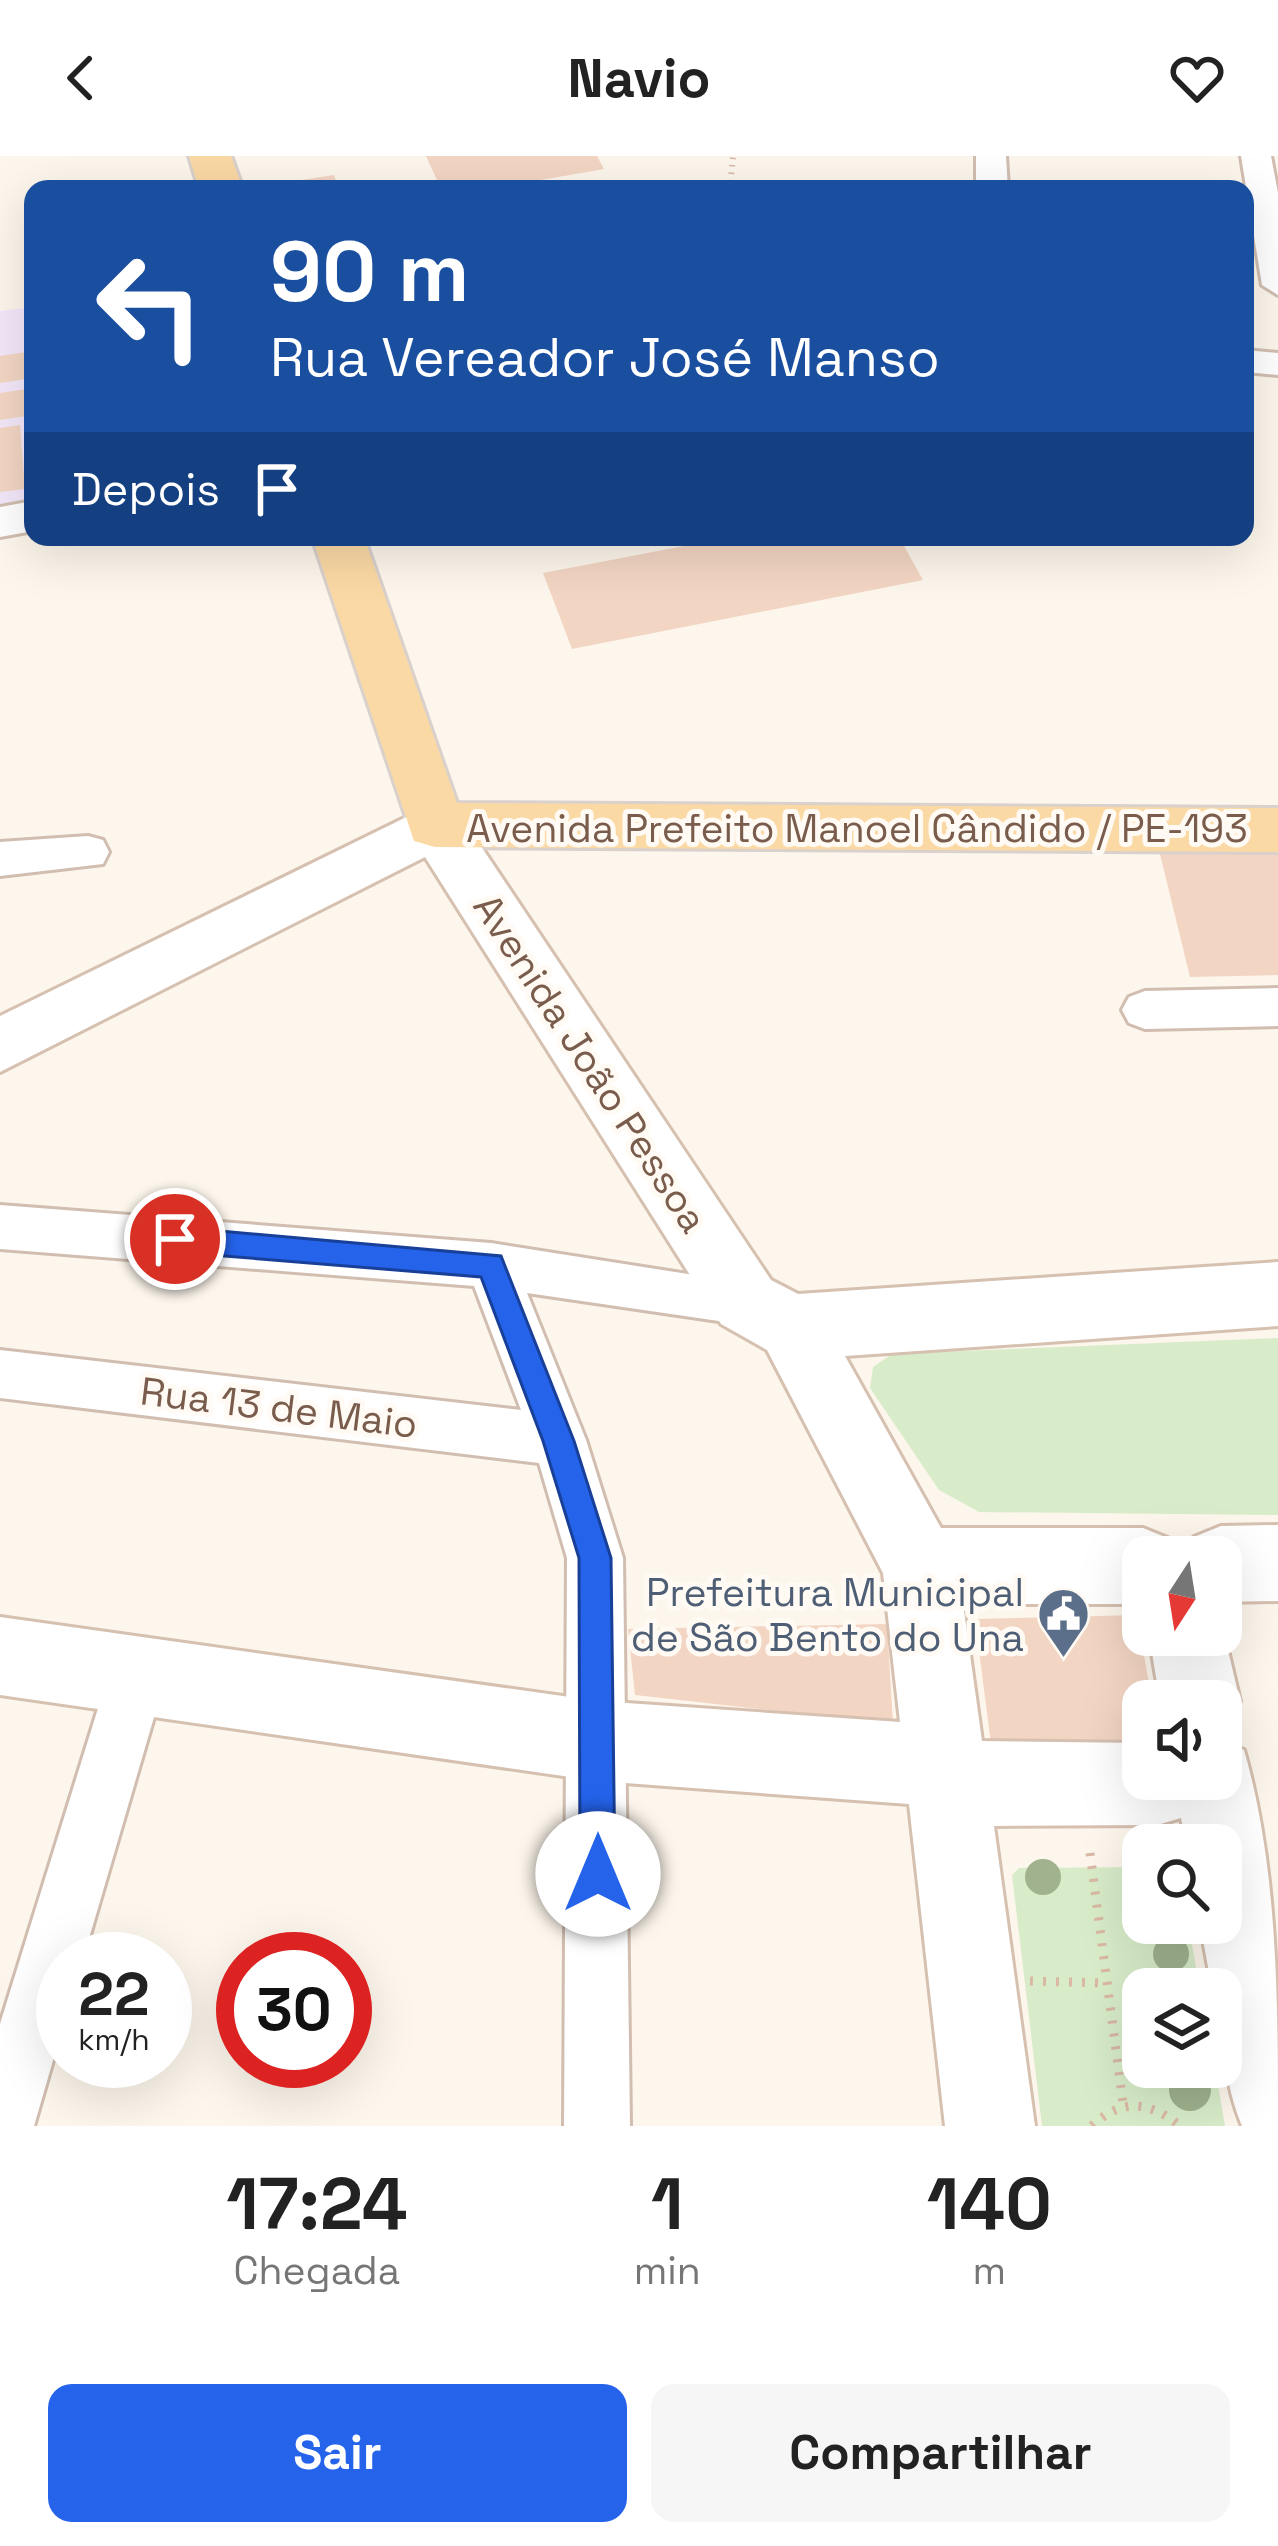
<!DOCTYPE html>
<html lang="pt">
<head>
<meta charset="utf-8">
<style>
  :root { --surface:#fff; --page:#f6f6f6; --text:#222; --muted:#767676; --accent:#2563eb }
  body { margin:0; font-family:"Space Grotesk",sans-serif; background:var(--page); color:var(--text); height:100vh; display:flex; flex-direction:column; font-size:45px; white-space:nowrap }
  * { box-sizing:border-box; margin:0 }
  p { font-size:39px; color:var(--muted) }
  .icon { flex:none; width:66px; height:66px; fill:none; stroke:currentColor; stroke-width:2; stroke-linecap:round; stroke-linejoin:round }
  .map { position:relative; height:1970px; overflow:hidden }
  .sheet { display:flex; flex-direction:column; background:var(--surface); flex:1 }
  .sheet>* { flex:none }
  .top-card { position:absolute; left:24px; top:24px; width:1230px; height:366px; border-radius:24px; box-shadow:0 12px 48px #0002; background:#1a4fa0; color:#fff; overflow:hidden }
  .needle { width:78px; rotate:192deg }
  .fabs { position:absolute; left:1122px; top:1380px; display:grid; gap:24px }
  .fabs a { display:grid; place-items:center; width:120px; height:120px; border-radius:24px; background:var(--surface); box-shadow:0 12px 48px #0002; font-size:60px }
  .speed { position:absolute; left:36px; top:1776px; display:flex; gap:24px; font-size:60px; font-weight:700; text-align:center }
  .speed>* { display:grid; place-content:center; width:156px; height:156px; border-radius:50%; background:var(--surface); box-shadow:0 12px 48px #0002; line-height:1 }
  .speed small { font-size:30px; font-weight:400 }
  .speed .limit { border:18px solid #d22; background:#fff; color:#111 }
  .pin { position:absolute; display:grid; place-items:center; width:102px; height:102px; color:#fff; margin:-51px; border:6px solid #fff; border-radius:50%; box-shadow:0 3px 12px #0007 }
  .me { position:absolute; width:132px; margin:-66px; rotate:0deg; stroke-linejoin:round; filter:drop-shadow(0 0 9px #0008) }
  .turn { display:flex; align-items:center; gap:42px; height:252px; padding:0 48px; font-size:54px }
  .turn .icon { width:156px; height:156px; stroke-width:2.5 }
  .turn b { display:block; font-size:84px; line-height:102px }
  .then { display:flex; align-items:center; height:114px; padding:0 48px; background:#0003; gap:24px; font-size:45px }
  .eta { display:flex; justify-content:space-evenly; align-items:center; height:204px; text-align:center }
  .eta b { font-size:72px; font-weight:800; line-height:84px }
  .primary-button { display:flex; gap:24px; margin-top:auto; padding:24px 48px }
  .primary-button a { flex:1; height:138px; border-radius:24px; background:var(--accent); color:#fff; font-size:48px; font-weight:800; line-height:138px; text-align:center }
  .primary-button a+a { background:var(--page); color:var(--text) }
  header { display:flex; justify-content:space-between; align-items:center; height:156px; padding:0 48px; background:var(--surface); font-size:54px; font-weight:800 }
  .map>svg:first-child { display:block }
  .education { fill:#f3e8fa }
  .green { fill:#d8ecc9 }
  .building { fill:#f3d5c3 }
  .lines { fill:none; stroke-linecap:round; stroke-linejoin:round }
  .minor-casing { stroke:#d1beb0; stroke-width:6 }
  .tertiary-casing { stroke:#d1beb0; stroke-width:6 }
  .secondary-casing { stroke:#d6c0b0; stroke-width:6 }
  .primary-casing { stroke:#dad1cd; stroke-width:6 }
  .path-far1 { stroke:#d9b8a5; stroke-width:6; stroke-dasharray:1.5 6; stroke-linecap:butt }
  .path { stroke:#d9b8a5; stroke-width:9; stroke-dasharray:3 10; stroke-linecap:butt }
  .minor { fill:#fff; fill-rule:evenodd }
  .tertiary { fill:#fff; fill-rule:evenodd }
  .secondary { fill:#fff; fill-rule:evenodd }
  .primary { fill:#fbd9a5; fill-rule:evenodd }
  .tree { fill:#a0b28e }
  .route { fill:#2563eb; stroke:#184099; stroke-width:3 }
  .labels { text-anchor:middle; stroke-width:10; stroke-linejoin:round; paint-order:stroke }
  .street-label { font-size:39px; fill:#7a5c4d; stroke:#fffaf3 }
  .service-label { font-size:39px; fill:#4e5e75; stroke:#fffaf3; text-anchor:end }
</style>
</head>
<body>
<header><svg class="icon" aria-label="back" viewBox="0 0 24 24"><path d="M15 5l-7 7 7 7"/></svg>Navio<svg class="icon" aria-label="heart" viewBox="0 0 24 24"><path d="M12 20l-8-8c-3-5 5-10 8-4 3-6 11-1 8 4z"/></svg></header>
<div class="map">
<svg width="1278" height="1970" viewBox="0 0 1278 1970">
  <rect width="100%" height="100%" fill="#fdf6ec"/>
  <!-- education -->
  <path class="education" d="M 33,151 L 33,347 L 0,353 L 0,155 Z"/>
  <!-- green -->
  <g class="green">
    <path d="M 1278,1182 L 1278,1359 L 979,1356 L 939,1334 L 870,1232 L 873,1211 L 892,1198 Z"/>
    <path d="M 1143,1711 L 1143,1767 L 1188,1767 L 1200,1833 L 1143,1833 L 1143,1911 L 1215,1911 L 1225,1970 L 1042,1970 L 1012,1719 L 1019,1712 Z"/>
  </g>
  <!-- building -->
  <g class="building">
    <path d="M 426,0 L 597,0 L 604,13 L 490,33 L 441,33 Z"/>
    <path d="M 334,19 L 339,33 L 263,33 L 262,30 Z"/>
    <path d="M 26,196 L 33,222 L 0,227 L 0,200 Z"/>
    <path d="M 33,232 L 33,259 L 0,264 L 0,237 Z"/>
    <path d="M 20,269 L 25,333 L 0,336 L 0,272 Z"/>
    <path d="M 731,381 L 899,381 L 923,424 L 572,493 L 543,417 Z"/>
    <path d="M 1278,692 L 1278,819 L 1190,821 L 1159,694 Z"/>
    <path d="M 1137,1459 L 1152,1545 L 1143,1545 L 1143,1585 L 991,1588 L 975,1463 Z"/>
    <path d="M 887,1468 L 893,1568 L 635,1539 L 628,1473 Z"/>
  </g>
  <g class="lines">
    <defs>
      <g id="minor">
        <path d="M 976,0 L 1006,0 L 1008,33 L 976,33 Z"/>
        <path d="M 1241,0 L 1271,0 L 1278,37 L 1278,139 L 1262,129 Z"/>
        <path d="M 1245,194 L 1278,197 L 1278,219 L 1245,216 Z"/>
        <path d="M 88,680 L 103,684 L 109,696 L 103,708 L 0,720 L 0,686 Z"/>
        <path d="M 1278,832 L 1278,870 L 1145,873 L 1129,867 L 1122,854 L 1129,841 L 1145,835 Z"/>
        <path d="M 0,1049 L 491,1087 L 764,1130 L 771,1146 L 764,1162 L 746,1169 L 527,1137 L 586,1284 L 623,1402 L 630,1970 L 564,1970 L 567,1402 L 539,1307 L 0,1242 L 0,1194 L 521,1254 L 474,1130 L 0,1093 Z"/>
        <path d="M 138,1488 L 158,1497 L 167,1517 L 83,1803 L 63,1803 L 63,1870 L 34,1970 L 0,1970 L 0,1868 L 109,1517 L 118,1497 Z"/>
      </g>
      <path id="tertiary" d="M 33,345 L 33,375 L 0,381 L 0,351 Z"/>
      <g id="secondary">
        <path d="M 435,647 L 456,653 L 771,1124 L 798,1138 L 1278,1106 L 1278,1170 L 845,1200 L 941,1372 L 1143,1372 L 1170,1383 L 1177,1401 L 1143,1401 L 1143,1448 L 963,1448 L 982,1585 L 1143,1587 L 1143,1623 L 1221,1623 L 1221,1585 L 1244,1594 C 1278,1712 1278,1845 1278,1970 L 1242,1970 C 1224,1927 1221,1879 1221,1833 L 1212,1833 L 1200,1767 L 1221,1767 L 1221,1689 L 1186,1689 L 1181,1662 L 1157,1669 L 994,1670 L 1035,1970 L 945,1970 L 909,1648 L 598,1625 L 0,1539 L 0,1461 L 598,1545 L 900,1566 L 883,1417 L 767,1194 L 721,1168 L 425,701 L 0,916 L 0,860 Z"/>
        <path d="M 1278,1369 L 1278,1445 L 1221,1446 L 1221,1401 L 1186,1401 L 1194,1381 L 1221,1370 Z"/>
        <path d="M 1221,1465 L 1240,1545 L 1228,1573 L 1221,1576 L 1221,1545 L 1160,1545 L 1149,1479 L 1221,1479 Z"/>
      </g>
      <g id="primary">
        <path d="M 189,0 L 231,0 L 243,33 L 199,33 Z"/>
        <path d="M 312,381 L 364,381 L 457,647 L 1278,652 L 1278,696 L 435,691 L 414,685 Z"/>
      </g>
    </defs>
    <!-- minor casing -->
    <use href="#minor" class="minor-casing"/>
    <!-- tertiary casing -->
    <use href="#tertiary" class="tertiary-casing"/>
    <!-- secondary casing -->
    <use href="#secondary" class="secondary-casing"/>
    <!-- primary casing -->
    <use href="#primary" class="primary-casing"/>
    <!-- path-far1 -->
    <path class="path-far1" d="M 730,33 L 733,0"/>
    <!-- path -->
    <g class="path">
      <path d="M 1090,1697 L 1123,1947"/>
      <path d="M 1030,1825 L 1108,1827"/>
      <path d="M 1092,1970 C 1121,1942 1150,1945 1180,1970"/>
    </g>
    <!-- minor -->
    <use href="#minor" class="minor"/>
    <!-- tertiary -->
    <use href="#tertiary" class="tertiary"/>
    <!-- secondary -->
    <use href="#secondary" class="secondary"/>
    <!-- primary -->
    <use href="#primary" class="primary"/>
  </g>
  <!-- trees -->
  <g class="tree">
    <circle cx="1043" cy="1721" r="18"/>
    <circle cx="1171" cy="1798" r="18"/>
    <circle cx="1190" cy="1934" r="21"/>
  </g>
  <!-- route -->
  <path class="route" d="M 175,1071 L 501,1100 L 574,1285 L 611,1402 L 615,1718 L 610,1730 L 598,1735 L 585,1730 L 580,1718 L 579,1402 L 543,1285 L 481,1121 L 175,1096 L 160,1083 Z"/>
  <!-- icons -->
  <defs>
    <symbol id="civic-pin" viewBox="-11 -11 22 30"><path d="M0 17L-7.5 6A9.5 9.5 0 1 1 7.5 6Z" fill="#5c6f8a" stroke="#fffaf3"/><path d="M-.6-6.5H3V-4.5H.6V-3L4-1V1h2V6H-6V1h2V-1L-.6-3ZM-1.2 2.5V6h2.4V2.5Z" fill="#fff"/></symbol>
  </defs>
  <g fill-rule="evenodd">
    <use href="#civic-pin" x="1034" y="1428" width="59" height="81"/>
  </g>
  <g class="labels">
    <!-- street labels -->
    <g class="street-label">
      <text x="857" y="686">Avenida Prefeito Manoel Cândido / PE-193</text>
      <text transform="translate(591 907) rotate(57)" y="14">Avenida João Pessoa</text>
      <text transform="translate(279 1251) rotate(7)" y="14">Rua 13 de Maio</text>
    </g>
    <!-- service labels -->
    <g class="service-label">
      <text x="1024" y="1450">Prefeitura Municipal<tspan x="1024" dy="45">de São Bento do Una</tspan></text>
    </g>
  </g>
</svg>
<div class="fabs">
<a><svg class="needle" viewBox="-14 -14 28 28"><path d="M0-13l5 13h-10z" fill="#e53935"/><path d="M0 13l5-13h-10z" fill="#767676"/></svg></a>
<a><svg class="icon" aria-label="sound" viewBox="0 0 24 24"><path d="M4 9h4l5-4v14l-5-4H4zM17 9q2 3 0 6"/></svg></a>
<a><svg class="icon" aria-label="search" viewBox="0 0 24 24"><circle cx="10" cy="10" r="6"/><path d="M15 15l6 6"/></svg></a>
<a><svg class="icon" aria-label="layers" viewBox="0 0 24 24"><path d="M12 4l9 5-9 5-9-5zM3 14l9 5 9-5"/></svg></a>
</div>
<div class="speed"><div>22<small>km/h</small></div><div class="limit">30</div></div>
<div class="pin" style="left:175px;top:1083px;background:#d93025"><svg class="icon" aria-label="arrive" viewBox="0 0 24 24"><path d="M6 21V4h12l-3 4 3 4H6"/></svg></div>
<svg class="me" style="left:598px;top:1718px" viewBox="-20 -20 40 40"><circle r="19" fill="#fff"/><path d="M0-13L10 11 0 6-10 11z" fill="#2563eb"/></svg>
<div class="top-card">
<div class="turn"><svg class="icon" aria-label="left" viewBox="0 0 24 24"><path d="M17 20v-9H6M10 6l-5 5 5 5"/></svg><div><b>90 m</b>Rua Vereador José Manso</div></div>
<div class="then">Depois<svg class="icon" aria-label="arrive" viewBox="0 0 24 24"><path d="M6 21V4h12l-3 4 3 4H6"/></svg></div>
</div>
</div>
<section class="sheet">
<div class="eta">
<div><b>17:24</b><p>Chegada</p></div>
<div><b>1</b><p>min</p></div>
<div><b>140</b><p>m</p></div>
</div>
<div class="primary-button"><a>Sair</a><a>Compartilhar</a></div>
</section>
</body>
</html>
